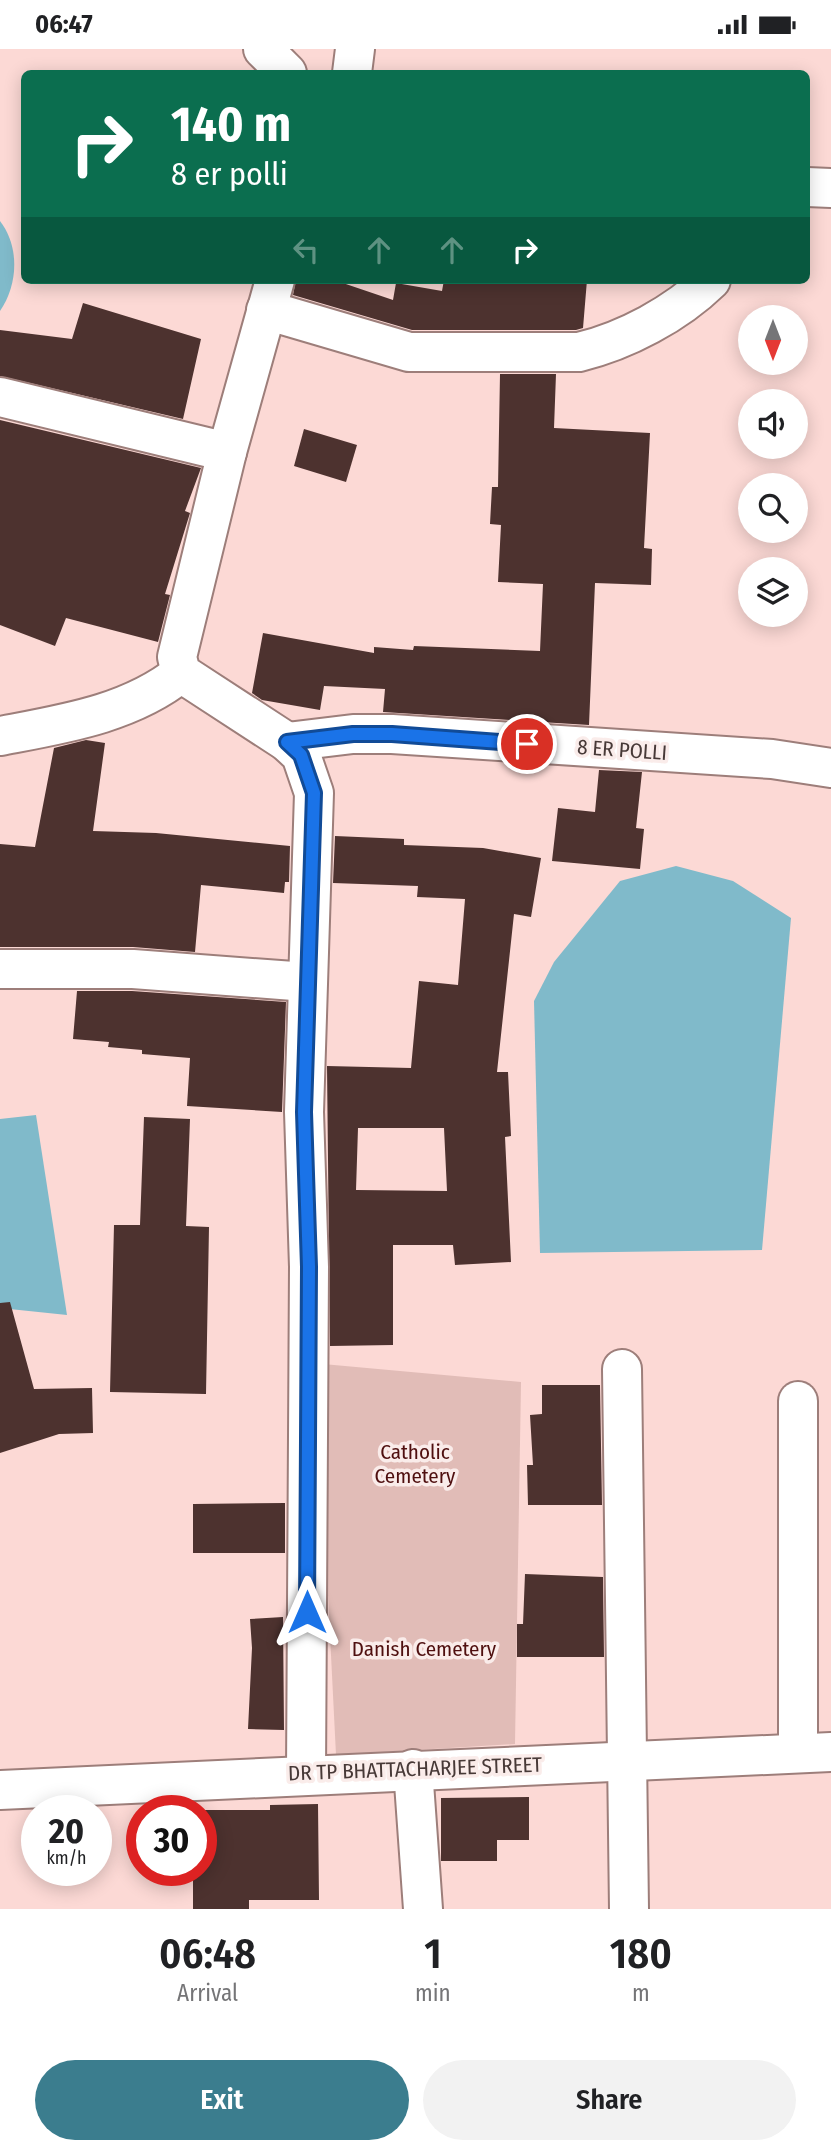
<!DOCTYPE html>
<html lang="en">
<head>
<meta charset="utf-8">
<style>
  :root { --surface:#fff; --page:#f2f2f2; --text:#202124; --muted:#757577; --accent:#3b7d8e }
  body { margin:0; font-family:"Fira Sans Condensed",sans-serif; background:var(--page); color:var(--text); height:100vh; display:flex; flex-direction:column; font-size:26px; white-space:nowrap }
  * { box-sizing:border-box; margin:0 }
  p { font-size:23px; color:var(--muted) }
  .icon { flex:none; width:38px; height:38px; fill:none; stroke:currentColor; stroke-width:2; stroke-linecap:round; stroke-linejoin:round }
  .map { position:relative; height:1860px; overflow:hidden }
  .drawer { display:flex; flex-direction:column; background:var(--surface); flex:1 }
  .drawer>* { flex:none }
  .guide { position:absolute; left:21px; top:21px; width:789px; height:214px; border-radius:10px; box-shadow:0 4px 18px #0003; background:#0b6e4f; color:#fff; overflow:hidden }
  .needle { width:46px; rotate:180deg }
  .controls { position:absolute; left:738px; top:256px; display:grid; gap:14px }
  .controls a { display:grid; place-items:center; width:70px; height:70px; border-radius:50%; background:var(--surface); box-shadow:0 4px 18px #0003; font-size:35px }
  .speed { position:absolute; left:21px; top:1746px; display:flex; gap:14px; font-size:35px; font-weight:700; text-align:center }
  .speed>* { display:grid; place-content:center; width:91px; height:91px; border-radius:50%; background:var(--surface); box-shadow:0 4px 18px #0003; line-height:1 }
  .speed small { font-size:18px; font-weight:400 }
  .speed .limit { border:10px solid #d22; background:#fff; color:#111 }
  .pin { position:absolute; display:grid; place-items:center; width:60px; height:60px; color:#fff; margin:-30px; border:4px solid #fff; border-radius:50%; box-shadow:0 2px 7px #0007 }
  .me { position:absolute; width:77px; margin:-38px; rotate:0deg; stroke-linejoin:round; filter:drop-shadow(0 0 5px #0008) }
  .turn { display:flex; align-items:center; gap:24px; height:147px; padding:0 35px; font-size:32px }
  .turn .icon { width:91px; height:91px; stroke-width:2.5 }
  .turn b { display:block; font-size:49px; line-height:60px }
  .lanes { display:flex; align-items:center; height:66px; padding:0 35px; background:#0003; justify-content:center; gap:35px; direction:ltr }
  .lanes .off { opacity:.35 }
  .eta { display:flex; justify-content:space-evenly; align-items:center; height:119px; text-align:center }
  .eta b { font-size:42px; font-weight:600; line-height:49px }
  .cta { display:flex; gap:14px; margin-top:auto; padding:14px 35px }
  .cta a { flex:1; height:80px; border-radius:42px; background:var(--accent); color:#fff; font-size:28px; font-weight:600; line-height:80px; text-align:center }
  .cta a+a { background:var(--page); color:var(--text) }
  .status { display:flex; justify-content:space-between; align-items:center; height:49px; padding:0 35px; background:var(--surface); direction:ltr }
  .status svg { height:19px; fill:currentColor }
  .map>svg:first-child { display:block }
  .green { fill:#e1bcb7 }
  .water { fill:#80baca }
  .building { fill:#4d322f; fill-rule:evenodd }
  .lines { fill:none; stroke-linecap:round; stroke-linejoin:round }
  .minor-casing { stroke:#9d7e7a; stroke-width:42 }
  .minor { stroke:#fff; stroke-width:38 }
  .route-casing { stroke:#114b97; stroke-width:18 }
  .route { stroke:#1a73e8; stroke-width:12 }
  .labels { text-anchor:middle; stroke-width:7; stroke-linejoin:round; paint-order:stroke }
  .street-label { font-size:21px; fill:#473937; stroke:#faecea }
  .park-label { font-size:21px; fill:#4f0f0f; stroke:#faecea }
</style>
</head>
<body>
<div class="status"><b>06:47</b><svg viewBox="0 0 49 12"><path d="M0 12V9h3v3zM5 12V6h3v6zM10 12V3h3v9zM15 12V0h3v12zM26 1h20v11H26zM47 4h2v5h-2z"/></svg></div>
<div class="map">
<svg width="831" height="1860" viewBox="0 0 831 1860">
  <rect width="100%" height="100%" fill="#fcd9d5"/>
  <!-- green -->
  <path class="green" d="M 323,1315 L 521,1333 L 515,1695 L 336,1706 L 326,1506 Z"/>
  <!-- water -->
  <g class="water">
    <path d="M 0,172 C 20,198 18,236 0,262 Z"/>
    <path d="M 676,817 L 733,832 L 791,869 L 762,1201 L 540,1204 L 534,952 L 554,913 L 620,832 Z"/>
    <path d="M 36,1066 L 67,1266 L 0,1259 L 0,1070 Z"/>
  </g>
  <!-- building -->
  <g class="building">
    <path d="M 296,231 L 334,231 L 393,251 L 396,234 L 442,242 L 444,231 L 587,231 L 583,279 L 576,281 L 412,281 L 293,246 Z"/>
    <path d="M 83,254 L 201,290 L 183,370 L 0,327 L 0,281 L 72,290 Z"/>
    <path d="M 500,325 L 556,325 L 554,379 L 650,384 L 644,499 L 652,500 L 651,536 L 595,534 L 589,676 L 383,663 L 385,640 L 324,637 L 320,661 L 262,651 L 252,644 L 263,584 L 374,604 L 374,598 L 413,601 L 414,597 L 540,602 L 543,535 L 498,533 L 501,476 L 490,475 L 492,438 L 498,438 Z"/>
    <path d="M 0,371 L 201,419 L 185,462 L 190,464 L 165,545 L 170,546 L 158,593 L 66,569 L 55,597 L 0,576 Z"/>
    <path d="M 304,380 L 357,396 L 346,433 L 294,417 Z"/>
    <path d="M 86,691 L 105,694 L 93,782 L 156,784 L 290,797 L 289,833 L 285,833 L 284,844 L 201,836 L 195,903 L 133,898 L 0,898 L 0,795 L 35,798 L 54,699 Z"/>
    <path d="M 599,721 L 642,723 L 636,779 L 644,780 L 640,820 L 552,812 L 558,759 L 595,763 Z"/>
    <path d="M 335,787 L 404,790 L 404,796 L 483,799 L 541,809 L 531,868 L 514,865 L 497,1023 L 508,1023 L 511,1087 L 505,1088 L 511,1213 L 455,1216 L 453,1196 L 393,1196 L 393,1296 L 330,1297 L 327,1017 L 411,1019 L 419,932 L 458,936 L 465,850 L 417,848 L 418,837 L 333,834 ZM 358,1079 L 444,1079 L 447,1142 L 356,1141 Z"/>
    <path d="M 77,942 L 132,942 L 286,953 L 282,1063 L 187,1057 L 190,1009 L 142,1005 L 142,1001 L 108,998 L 109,993 L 73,990 Z"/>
    <path d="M 144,1068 L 190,1070 L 186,1177 L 209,1178 L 206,1345 L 110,1343 L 114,1176 L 140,1176 Z"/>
    <path d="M 10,1253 L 34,1340 L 92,1339 L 93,1384 L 59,1385 L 0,1404 L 0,1254 Z"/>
    <path d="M 542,1336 L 600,1336 L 602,1456 L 528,1456 L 527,1416 L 533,1416 L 530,1366 L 542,1365 Z"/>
    <path d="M 285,1454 L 285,1504 L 193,1504 L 193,1455 Z"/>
    <path d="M 525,1525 L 603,1528 L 604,1608 L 517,1608 L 517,1575 L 523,1575 Z"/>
    <path d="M 283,1568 L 284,1681 L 248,1680 L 252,1599 L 250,1570 Z"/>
    <path d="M 529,1748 L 529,1791 L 497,1791 L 497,1812 L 441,1812 L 441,1749 Z"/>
    <path d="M 318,1755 L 319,1851 L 249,1851 L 249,1860 L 193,1860 L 193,1822 L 201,1822 L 201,1762 L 193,1761 L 270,1761 L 270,1756 Z"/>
  </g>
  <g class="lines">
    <defs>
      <g id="minor">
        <path d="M 263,0 L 287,24"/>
        <path d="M 352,24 L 355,0"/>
        <path d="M 807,138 L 831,139"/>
        <path d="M 275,231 L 227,403 L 177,608 L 181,624 L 287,693 L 301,706 L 314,744 L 304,1063 L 309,1218 L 306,1725"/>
        <path d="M 266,261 L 409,303 L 579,303 C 625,292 676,265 711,231"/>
        <path d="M 0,348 L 227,403"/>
        <path d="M 0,687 C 63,675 130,665 181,624"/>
        <path d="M 287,693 L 353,685 L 392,685 L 772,710 L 831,719"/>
        <path d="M 0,920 L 133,920 L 307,933"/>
        <path d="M 622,1320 L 629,1860"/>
        <path d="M 798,1704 L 798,1352"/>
        <path d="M 413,1720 L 423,1860"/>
        <path d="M 0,1741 L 831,1703"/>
      </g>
    </defs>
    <!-- minor casing -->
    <use href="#minor" class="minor-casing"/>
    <!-- minor -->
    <use href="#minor" class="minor"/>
  </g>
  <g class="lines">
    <defs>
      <path id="route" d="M 307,1563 L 309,1218 L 304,1063 L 314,744 L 301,706 L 287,693 L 353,685 L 392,685 L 527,695"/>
    </defs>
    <!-- route casing -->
    <use href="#route" class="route-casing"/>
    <!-- route -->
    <use href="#route" class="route"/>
  </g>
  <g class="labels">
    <!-- street labels -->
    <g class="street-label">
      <text transform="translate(622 701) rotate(4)" y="7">8 ER POLLI</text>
      <text transform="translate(415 1720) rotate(-2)" y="7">DR TP BHATTACHARJEE STREET</text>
    </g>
    <!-- park labels -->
    <g class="park-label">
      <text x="415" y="1410">Catholic<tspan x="415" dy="24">Cemetery</tspan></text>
      <text x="424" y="1607">Danish Cemetery</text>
    </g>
  </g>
</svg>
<div class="controls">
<a><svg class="needle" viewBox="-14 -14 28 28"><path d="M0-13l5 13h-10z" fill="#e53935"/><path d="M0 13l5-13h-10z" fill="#757577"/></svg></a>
<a><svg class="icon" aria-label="sound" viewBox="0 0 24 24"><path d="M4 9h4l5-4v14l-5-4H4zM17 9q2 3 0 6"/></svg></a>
<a><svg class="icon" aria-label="search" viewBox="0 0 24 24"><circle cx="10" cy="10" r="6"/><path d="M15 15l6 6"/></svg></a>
<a><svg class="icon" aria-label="layers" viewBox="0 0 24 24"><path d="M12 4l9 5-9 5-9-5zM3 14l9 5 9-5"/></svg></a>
</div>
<div class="speed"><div>20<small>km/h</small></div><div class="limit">30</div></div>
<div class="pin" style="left:527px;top:695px;background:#d93025"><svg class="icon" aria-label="arrive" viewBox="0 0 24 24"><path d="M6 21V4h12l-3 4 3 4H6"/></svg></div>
<svg class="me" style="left:307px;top:1563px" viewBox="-20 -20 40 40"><path d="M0-17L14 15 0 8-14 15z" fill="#1a73e8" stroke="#fff" stroke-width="4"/></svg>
<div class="guide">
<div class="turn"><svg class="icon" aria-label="right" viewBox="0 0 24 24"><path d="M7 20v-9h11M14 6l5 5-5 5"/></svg><div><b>140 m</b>8 er polli</div></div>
<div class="lanes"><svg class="icon off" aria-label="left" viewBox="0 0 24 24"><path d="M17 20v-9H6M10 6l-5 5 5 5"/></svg><svg class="icon off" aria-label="ahead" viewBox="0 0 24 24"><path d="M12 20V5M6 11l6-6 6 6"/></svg><svg class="icon off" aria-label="ahead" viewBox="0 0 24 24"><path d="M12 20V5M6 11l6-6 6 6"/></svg><svg class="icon" aria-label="right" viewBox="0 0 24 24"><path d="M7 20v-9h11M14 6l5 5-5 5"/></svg></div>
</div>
</div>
<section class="drawer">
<div class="eta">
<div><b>06:48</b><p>Arrival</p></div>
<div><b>1</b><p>min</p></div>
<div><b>180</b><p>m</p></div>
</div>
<div class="cta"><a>Exit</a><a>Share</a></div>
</section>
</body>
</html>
